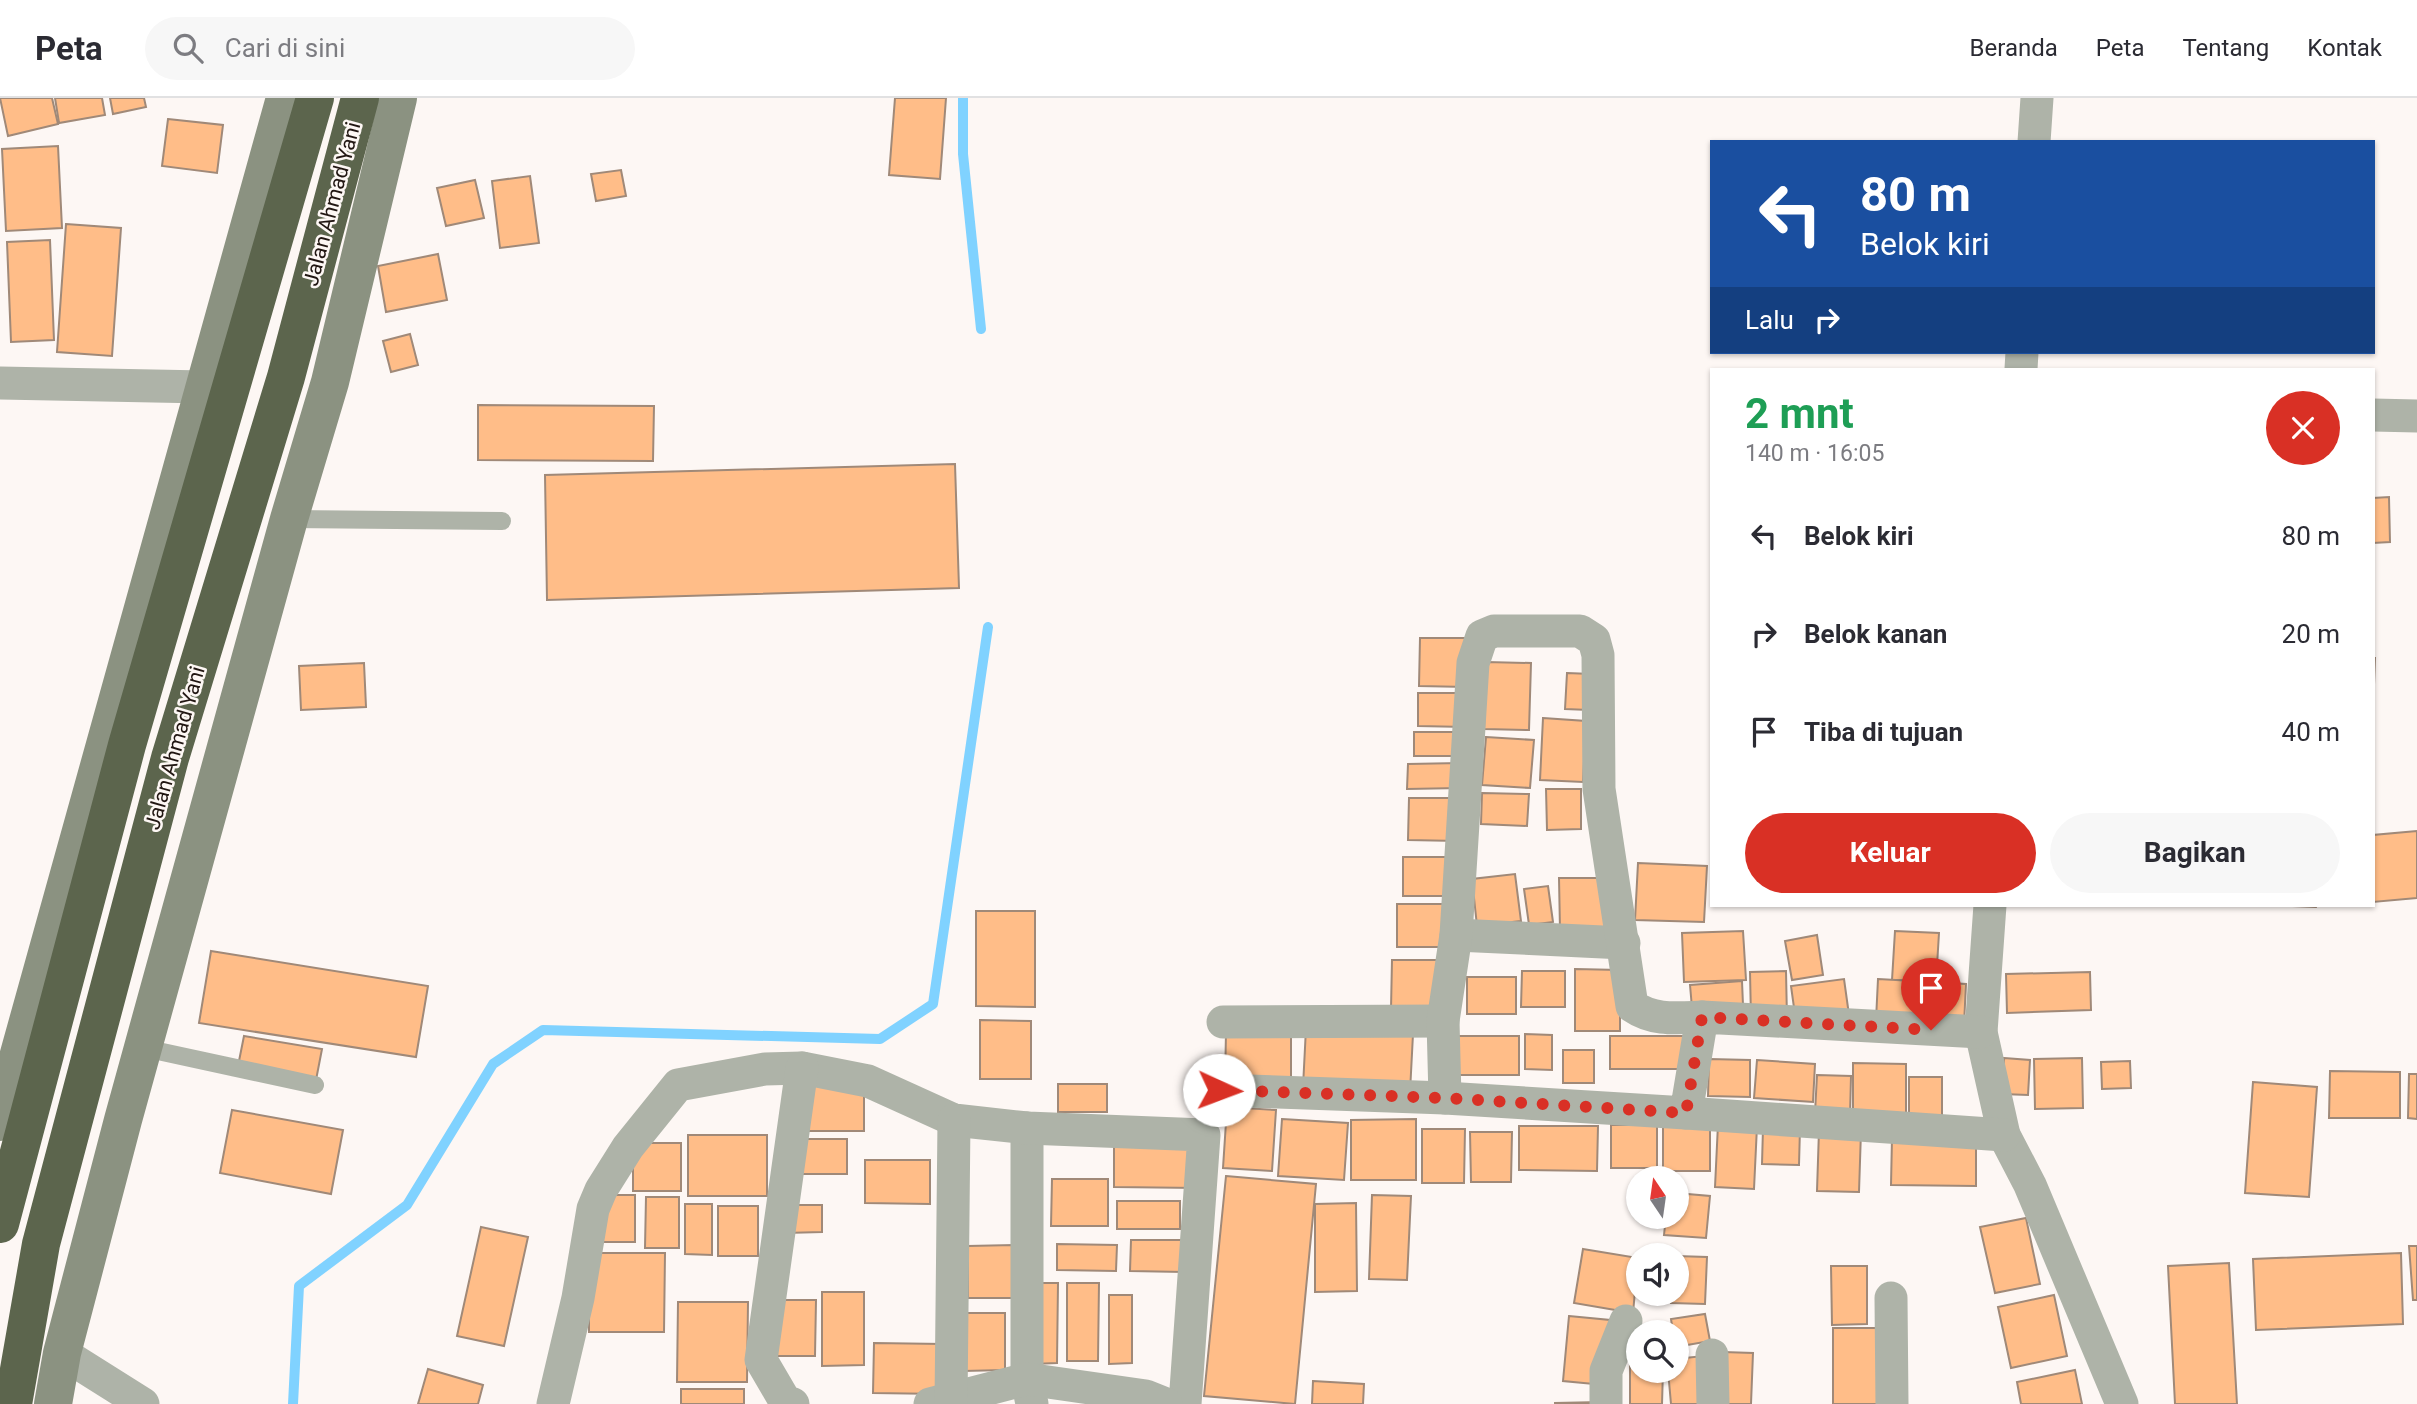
<!DOCTYPE html>
<html lang="id">
<head>
<meta charset="utf-8">
<style>
  :root { --surface:#fff; --page:#f7f7f7; --text:#2b2b33; --muted:#7c7c81; --line:#e1e1e2; --accent:#d93025 }
  body { margin:0; font-family:Roboto,sans-serif; background:var(--page); color:var(--text); height:100vh; display:flex; flex-direction:column; font-size:26px; white-space:nowrap }
  * { box-sizing:border-box; margin:0 }
  p { font-size:23px; color:var(--muted) }
  .icon { flex:none; width:38px; height:38px; fill:none; stroke:currentColor; stroke-width:2; stroke-linecap:round; stroke-linejoin:round }
  .map { position:relative; flex:1; overflow:hidden }
  .drawer { position:absolute; left:1710px; top:270px; width:665px; height:539px; display:flex; flex-direction:column; background:var(--surface); border-radius:0px; box-shadow:0 2px 5px #0004 }
  .drawer>* { flex:none }
  .hud { position:absolute; left:1710px; top:42px; width:665px; height:214px; border-radius:0px; box-shadow:0 2px 5px #0004; background:#1a4fa0; color:#fff; overflow:hidden }
  .needle { width:46px; rotate:347deg }
  .fabs { position:absolute; left:1626px; top:1068px; display:grid; gap:14px }
  .fabs a { display:grid; place-items:center; width:63px; height:63px; border-radius:50%; background:var(--surface); box-shadow:0 2px 5px #0004; font-size:35px }
  .pin { position:absolute; display:grid; place-items:center; width:60px; height:60px; color:#fff; margin:-72px -30px; border-radius:50% 50% 50% 0; rotate:-45deg; box-shadow:0 0 7px #0007 }
  .pin .icon { rotate:45deg }
  .me { position:absolute; width:77px; margin:-38px; rotate:92deg; stroke-linejoin:round; filter:drop-shadow(0 0 5px #0008) }
  .turn { display:flex; align-items:center; gap:24px; height:147px; padding:0 35px; font-size:32px }
  .turn .icon { width:91px; height:91px; stroke-width:2.5 }
  .turn b { display:block; font-size:49px; line-height:60px }
  .then { display:flex; align-items:center; height:66px; padding:0 35px; background:#0003; gap:14px; font-size:26px }
  .round { display:grid; place-items:center; flex:none; width:74px; height:74px; border-radius:37px; background:var(--page) }
  .headline { display:flex; align-items:center; justify-content:space-between; height:119px; padding:0 35px }
  h1 { font-size:42px; font-weight:700; line-height:52px; color:#1e9e55 }
  .primary-button { display:flex; gap:14px; margin-top:auto; padding:14px 35px }
  .primary-button a { flex:1; height:80px; border-radius:42px; background:var(--accent); color:#fff; font-size:28px; font-weight:700; line-height:80px; text-align:center }
  .primary-button a+a { background:var(--page); color:var(--text) }
  ul { padding:0; list-style:none }
  li { display:flex; align-items:center; gap:21px; height:98px; padding:0 35px }
  li div { flex:1 }
  li b { display:block; font-size:26px }
  li em { font-style:normal }
  header { display:flex; align-items:center; gap:42px; box-sizing:border-box; height:98px; padding:0 35px; background:var(--surface); border-bottom:2px solid var(--line) }
  header strong { font-size:33px }
  nav { display:flex; gap:38px; margin-inline-start:auto; font-size:24px }
  .search { width:490px; height:63px; background:var(--page); display:flex; align-items:center; gap:18px; box-sizing:border-box; padding:0 24px; border-radius:38px; color:var(--muted); font-size:26px }
  .map>svg:first-child { display:block }
  .lines { fill:none; stroke-linecap:round; stroke-linejoin:round }
  .stream { stroke:#80d2ff; stroke-width:10 }
  .building { fill:#ffbd88; stroke:#a08978; stroke-width:2 }
  .lane { stroke:#aeb3a8; stroke-width:18 }
  .street { stroke:#aeb3a8; stroke-width:33 }
  .secondary { stroke:#8b9281; stroke-width:38 }
  .highway { stroke:#5c654d; stroke-width:38 }
  .route { stroke:#d93025; stroke-width:12; stroke-dasharray:0 21.6 }
  .labels { text-anchor:middle; stroke-width:5; stroke-linejoin:round; paint-order:stroke }
  .street-label { font-size:21px; fill:#211612; stroke:#fdf7f4 }
</style>
</head>
<body>
<header>
<strong>Peta</strong>
<div class="search"><svg class="icon" aria-label="search" viewBox="0 0 24 24"><circle cx="10" cy="10" r="6"/><path d="M15 15l6 6"/></svg>Cari di sini</div>
<nav><a>Beranda</a><a>Peta</a><a>Tentang</a><a>Kontak</a></nav>
</header>
<div class="map">
<svg width="2417" height="1306" viewBox="0 0 2417 1306">
  <rect width="100%" height="100%" fill="#fdf7f4"/>
  <g class="lines">
    <!-- stream -->
    <g class="stream">
      <path d="M 963,0 L 963,56 L 981,231"/>
      <path d="M 293,1306 L 299,1188 L 407,1107 L 493,966 L 543,932 L 880,941 L 933,906 L 988,529"/>
    </g>
  </g>
  <!-- building -->
  <g class="building">
    <path d="M 0,0 L 52,0 L 58,26 L 8,38 Z"/>
    <path d="M 55,0 L 102,0 L 105,17 L 59,25 Z"/>
    <path d="M 110,0 L 144,0 L 146,9 L 113,16 Z"/>
    <path d="M 895,0 L 946,0 L 940,81 L 889,77 Z"/>
    <path d="M 168,21 L 223,27 L 217,75 L 162,68 Z"/>
    <path d="M 58,48 L 62,130 L 6,133 L 2,51 Z"/>
    <path d="M 621,72 L 626,98 L 596,103 L 591,76 Z"/>
    <path d="M 530,78 L 539,145 L 500,150 L 492,83 Z"/>
    <path d="M 475,82 L 484,120 L 446,128 L 437,90 Z"/>
    <path d="M 66,126 L 121,130 L 112,258 L 57,254 Z"/>
    <path d="M 50,142 L 54,242 L 11,244 L 7,144 Z"/>
    <path d="M 438,156 L 447,202 L 386,214 L 378,168 Z"/>
    <path d="M 410,236 L 418,267 L 391,274 L 383,243 Z"/>
    <path d="M 478,307 L 654,308 L 653,363 L 478,362 Z"/>
    <path d="M 955,366 L 959,490 L 547,502 L 545,377 Z"/>
    <path d="M 2389,399 L 2390,444 L 2373,445 L 2373,400 Z"/>
    <path d="M 1420,540 L 1467,540 L 1467,589 L 1419,588 Z"/>
    <path d="M 2373,560 L 2375,560 L 2373,613 Z"/>
    <path d="M 1486,564 L 1531,565 L 1529,632 L 1484,631 Z"/>
    <path d="M 364,565 L 366,609 L 301,612 L 299,568 Z"/>
    <path d="M 1567,575 L 1591,576 L 1589,612 L 1565,611 Z"/>
    <path d="M 1418,595 L 1466,595 L 1466,629 L 1418,628 Z"/>
    <path d="M 1543,620 L 1586,623 L 1583,684 L 1540,682 Z"/>
    <rect x="1414" y="634" width="47" height="24"/>
    <path d="M 1486,639 L 1534,642 L 1530,690 L 1482,687 Z"/>
    <path d="M 1460,665 L 1460,690 L 1407,691 L 1408,666 Z"/>
    <path d="M 1546,691 L 1581,691 L 1581,731 L 1547,732 Z"/>
    <path d="M 1482,695 L 1529,696 L 1527,728 L 1481,726 Z"/>
    <path d="M 1409,700 L 1459,700 L 1458,743 L 1408,742 Z"/>
    <path d="M 2417,733 L 2417,800 L 2373,804 L 2373,737 Z"/>
    <rect x="1403" y="759" width="50" height="39"/>
    <path d="M 1638,765 L 1707,768 L 1704,824 L 1635,822 Z"/>
    <path d="M 1515,776 L 1521,823 L 1477,828 L 1472,781 Z"/>
    <path d="M 1559,780 L 1604,780 L 1605,832 L 1560,832 Z"/>
    <path d="M 1548,788 L 1553,824 L 1529,827 L 1524,791 Z"/>
    <rect x="1397" y="806" width="56" height="43"/>
    <path d="M 2270,807 L 2317,807 L 2316,809 Z"/>
    <path d="M 976,813 L 1035,813 L 1035,909 L 976,908 Z"/>
    <path d="M 1743,833 L 1746,882 L 1684,884 L 1682,835 Z"/>
    <path d="M 1895,833 L 1939,835 L 1936,884 L 1892,882 Z"/>
    <path d="M 1817,837 L 1823,877 L 1792,882 L 1785,843 Z"/>
    <path d="M 211,853 L 428,888 L 416,959 L 199,925 Z"/>
    <path d="M 1392,862 L 1443,862 L 1442,912 L 1391,911 Z"/>
    <path d="M 1575,871 L 1620,872 L 1620,933 L 1575,933 Z"/>
    <path d="M 1522,873 L 1565,873 L 1565,909 L 1521,909 Z"/>
    <path d="M 1786,873 L 1787,921 L 1751,921 L 1750,874 Z"/>
    <path d="M 2090,874 L 2091,912 L 2007,915 L 2006,876 Z"/>
    <rect x="1467" y="879" width="49" height="37"/>
    <path d="M 1844,881 L 1849,917 L 1796,924 L 1791,888 Z"/>
    <path d="M 1878,881 L 1966,886 L 1964,926 L 1876,922 Z"/>
    <path d="M 1742,883 L 1743,907 L 1692,910 L 1690,887 Z"/>
    <path d="M 980,922 L 1031,923 L 1031,981 L 980,981 Z"/>
    <path d="M 1306,930 L 1413,936 L 1410,994 L 1303,989 Z"/>
    <path d="M 1226,934 L 1291,934 L 1291,985 L 1225,985 Z"/>
    <path d="M 1525,936 L 1552,937 L 1552,972 L 1525,971 Z"/>
    <path d="M 244,938 L 322,951 L 316,982 L 238,968 Z"/>
    <rect x="1456" y="938" width="63" height="39"/>
    <rect x="1610" y="938" width="73" height="33"/>
    <rect x="1563" y="952" width="31" height="33"/>
    <path d="M 2004,960 L 2030,962 L 2028,997 L 2002,996 Z"/>
    <path d="M 2082,960 L 2083,1010 L 2035,1011 L 2034,961 Z"/>
    <path d="M 1709,961 L 1750,962 L 1750,999 L 1708,998 Z"/>
    <path d="M 1757,962 L 1815,966 L 1813,1004 L 1754,1000 Z"/>
    <path d="M 2130,963 L 2131,990 L 2102,991 L 2101,964 Z"/>
    <path d="M 1853,965 L 1906,966 L 1906,1021 L 1853,1021 Z"/>
    <path d="M 2330,973 L 2400,974 L 2400,1020 L 2329,1020 Z"/>
    <path d="M 2409,976 L 2417,976 L 2417,1021 L 2408,1020 Z"/>
    <path d="M 1817,977 L 1851,978 L 1850,1017 L 1815,1015 Z"/>
    <rect x="1909" y="979" width="33" height="41"/>
    <rect x="803" y="984" width="61" height="49"/>
    <path d="M 2253,984 L 2317,989 L 2309,1099 L 2245,1095 Z"/>
    <rect x="1058" y="986" width="49" height="28"/>
    <path d="M 1227,1009 L 1276,1012 L 1272,1073 L 1223,1070 Z"/>
    <path d="M 232,1012 L 343,1032 L 331,1096 L 220,1075 Z"/>
    <path d="M 1282,1021 L 1348,1025 L 1344,1082 L 1278,1078 Z"/>
    <path d="M 1416,1021 L 1416,1082 L 1351,1082 L 1351,1022 Z"/>
    <path d="M 1718,1026 L 1757,1028 L 1754,1091 L 1715,1089 Z"/>
    <rect x="1611" y="1027" width="46" height="43"/>
    <path d="M 1519,1028 L 1598,1028 L 1597,1073 L 1519,1072 Z"/>
    <rect x="1663" y="1029" width="47" height="44"/>
    <path d="M 1763,1030 L 1800,1030 L 1799,1067 L 1762,1066 Z"/>
    <path d="M 1422,1031 L 1465,1031 L 1464,1085 L 1422,1085 Z"/>
    <path d="M 1819,1032 L 1861,1033 L 1859,1094 L 1817,1093 Z"/>
    <path d="M 1470,1034 L 1512,1034 L 1511,1084 L 1471,1084 Z"/>
    <rect x="688" y="1037" width="79" height="61"/>
    <path d="M 1892,1040 L 1976,1041 L 1976,1088 L 1891,1087 Z"/>
    <rect x="795" y="1041" width="52" height="35"/>
    <path d="M 1114,1044 L 1198,1044 L 1198,1090 L 1114,1089 Z"/>
    <rect x="633" y="1045" width="48" height="48"/>
    <path d="M 865,1062 L 930,1062 L 930,1106 L 865,1105 Z"/>
    <path d="M 1226,1078 L 1316,1086 L 1295,1306 L 1204,1298 Z"/>
    <path d="M 1052,1081 L 1108,1081 L 1108,1128 L 1051,1128 Z"/>
    <path d="M 1676,1095 L 1710,1098 L 1706,1140 L 1664,1137 L 1666,1118 L 1676,1118 Z"/>
    <path d="M 602,1097 L 635,1097 L 635,1144 L 601,1144 Z"/>
    <path d="M 1372,1097 L 1411,1098 L 1407,1182 L 1369,1181 Z"/>
    <path d="M 646,1099 L 679,1099 L 679,1150 L 645,1150 Z"/>
    <rect x="1117" y="1103" width="63" height="28"/>
    <path d="M 1356,1105 L 1357,1193 L 1315,1194 L 1315,1106 Z"/>
    <path d="M 685,1106 L 712,1106 L 712,1157 L 685,1156 Z"/>
    <path d="M 785,1107 L 822,1107 L 822,1134 L 785,1135 Z"/>
    <rect x="718" y="1108" width="40" height="50"/>
    <path d="M 2026,1120 L 2040,1186 L 1995,1195 L 1980,1129 Z"/>
    <path d="M 481,1129 L 528,1139 L 504,1248 L 457,1238 Z"/>
    <path d="M 1131,1142 L 1185,1142 L 1184,1174 L 1130,1173 Z"/>
    <path d="M 1057,1146 L 1117,1147 L 1116,1173 L 1057,1172 Z"/>
    <path d="M 1014,1147 L 1014,1200 L 968,1200 L 968,1148 Z"/>
    <path d="M 2409,1148 L 2417,1148 L 2417,1202 L 2413,1202 Z"/>
    <path d="M 1583,1151 L 1638,1160 L 1633,1215 L 1574,1205 Z"/>
    <path d="M 589,1155 L 665,1155 L 664,1234 L 589,1234 Z"/>
    <path d="M 2401,1155 L 2403,1226 L 2256,1232 L 2253,1161 Z"/>
    <path d="M 1676,1158 L 1707,1159 L 1705,1206 L 1671,1205 L 1672,1195 L 1676,1195 Z"/>
    <path d="M 2229,1165 L 2237,1306 L 2175,1306 L 2168,1168 Z"/>
    <path d="M 1831,1168 L 1867,1168 L 1867,1226 L 1832,1227 Z"/>
    <path d="M 1033,1185 L 1058,1185 L 1057,1265 L 1033,1266 Z"/>
    <path d="M 1067,1185 L 1099,1185 L 1098,1263 L 1067,1263 Z"/>
    <path d="M 822,1194 L 864,1194 L 864,1267 L 822,1268 Z"/>
    <path d="M 1109,1197 L 1132,1197 L 1132,1265 L 1109,1266 Z"/>
    <path d="M 2054,1197 L 2067,1258 L 2011,1270 L 1998,1209 Z"/>
    <path d="M 771,1202 L 816,1202 L 815,1258 L 771,1258 Z"/>
    <path d="M 678,1204 L 748,1204 L 747,1284 L 677,1284 Z"/>
    <path d="M 963,1215 L 1005,1215 L 1005,1272 L 963,1273 Z"/>
    <path d="M 1705,1216 L 1710,1243 L 1676,1249 L 1676,1234 L 1673,1234 L 1671,1221 Z"/>
    <path d="M 1569,1218 L 1610,1222 L 1604,1287 L 1563,1283 Z"/>
    <rect x="1833" y="1230" width="47" height="76"/>
    <path d="M 1630,1234 L 1638,1234 L 1638,1272 L 1663,1272 L 1662,1306 L 1630,1306 Z"/>
    <path d="M 874,1245 L 943,1246 L 942,1296 L 873,1295 Z"/>
    <path d="M 1723,1254 L 1753,1255 L 1751,1306 L 1722,1306 Z"/>
    <path d="M 1703,1258 L 1708,1306 L 1671,1306 L 1668,1272 L 1676,1272 L 1676,1261 Z"/>
    <path d="M 428,1271 L 483,1287 L 478,1306 L 418,1306 Z"/>
    <path d="M 2075,1272 L 2082,1306 L 2021,1306 L 2017,1284 Z"/>
    <path d="M 1313,1283 L 1364,1286 L 1363,1306 L 1312,1306 Z"/>
    <rect x="681" y="1291" width="63" height="15"/>
    <path d="M 1601,1304 L 1601,1306 L 1555,1306 L 1555,1305 Z"/>
  </g>
  <g class="lines">
    <!-- lane -->
    <g class="lane">
      <path d="M 289,421 L 502,423"/>
      <path d="M 144,950 L 315,987"/>
    </g>
    <!-- street -->
    <g class="street">
      <path d="M 2034,44 L 2037,0"/>
      <path d="M 2021,271 L 2022,254"/>
      <path d="M 0,285 L 205,289"/>
      <path d="M 2373,317 L 2417,318"/>
      <path d="M 1990,807 L 1981,934 L 2004,1037 L 2030,1087 L 2122,1306"/>
      <path d="M 1456,837 L 1624,845"/>
      <path d="M 1223,924 L 1443,923"/>
      <path d="M 1219,992 L 1445,1000 L 1686,1015 L 1702,919 L 1981,934"/>
      <path d="M 1445,1000 L 1443,923 L 1456,837 L 1473,565 L 1482,538 L 1494,533 L 1580,533 L 1594,542 L 1598,557 L 1599,691 L 1632,908 C 1654,923 1676,920 1702,919"/>
      <path d="M 1686,1015 L 2004,1037"/>
      <path d="M 1027,1030 L 1027,1281 L 1032,1306"/>
      <path d="M 1891,1200 L 1892,1306"/>
      <path d="M 62,1255 L 143,1306"/>
      <path d="M 1712,1257 L 1713,1306"/>
      <path d="M 553,1306 L 578,1200 L 593,1111 L 601,1092 L 628,1049 L 678,987 L 765,971 L 802,970 L 868,983 L 954,1022 L 1027,1030 L 1204,1037 L 1185,1306"/>
      <path d="M 793,1306 L 785,1303 L 761,1262 L 802,970"/>
      <path d="M 930,1306 L 1027,1281 L 1146,1298 L 1166,1306"/>
      <path d="M 951,1306 L 954,1022"/>
      <path d="M 1606,1306 L 1606,1273 L 1626,1223"/>
    </g>
    <!-- secondary -->
    <g class="secondary">
      <path d="M 0,1024 L 285,0"/>
      <path d="M 53,1306 L 62,1255 L 123,1022 L 289,421 L 330,284 L 398,0"/>
    </g>
    <!-- highway -->
    <g class="highway">
      <path d="M 0,1126 L 127,647 L 315,0"/>
      <path d="M 13,1306 L 41,1146 L 170,660 L 286,279 L 360,0"/>
    </g>
  </g>
  <g class="lines">
    <!-- route -->
    <path class="route" d="M 1219,992 L 1445,1000 L 1686,1015 L 1702,919 L 1931,932"/>
  </g>
  <g class="labels">
    <!-- street labels -->
    <g class="street-label">
      <text transform="translate(332 106) rotate(-75)" y="7">Jalan Ahmad Yani</text>
      <text transform="translate(175 650) rotate(-74)" y="7">Jalan Ahmad Yani</text>
    </g>
  </g>
</svg>
<div class="fabs">
<a><svg class="needle" viewBox="-14 -14 28 28"><path d="M0-13l5 13h-10z" fill="#e53935"/><path d="M0 13l5-13h-10z" fill="#7c7c81"/></svg></a>
<a><svg class="icon" aria-label="sound" viewBox="0 0 24 24"><path d="M4 9h4l5-4v14l-5-4H4zM17 9q2 3 0 6"/></svg></a>
<a><svg class="icon" aria-label="search" viewBox="0 0 24 24"><circle cx="10" cy="10" r="6"/><path d="M15 15l6 6"/></svg></a>
</div>
<div class="pin" style="left:1931px;top:932px;background:#d93025"><svg class="icon" aria-label="arrive" viewBox="0 0 24 24"><path d="M6 21V4h12l-3 4 3 4H6"/></svg></div>
<svg class="me" style="left:1219px;top:992px" viewBox="-20 -20 40 40"><circle r="19" fill="#fff"/><path d="M0-13L10 11 0 6-10 11z" fill="#d93025"/></svg>
<div class="hud">
<div class="turn"><svg class="icon" aria-label="left" viewBox="0 0 24 24"><path d="M17 20v-9H6M10 6l-5 5 5 5"/></svg><div><b>80 m</b>Belok kiri</div></div>
<div class="then">Lalu<svg class="icon" aria-label="right" viewBox="0 0 24 24"><path d="M7 20v-9h11M14 6l5 5-5 5"/></svg></div>
</div>
<section class="drawer">
<div class="headline"><div><h1>2 mnt</h1><p>140 m · 16:05</p></div><a class="round" style="background:#d93025;color:#fff"><svg class="icon" aria-label="close" viewBox="0 0 24 24"><path d="M6 6l12 12M18 6L6 18"/></svg></a></div>
<ul>
<li><svg class="icon" aria-label="left" viewBox="0 0 24 24"><path d="M17 20v-9H6M10 6l-5 5 5 5"/></svg><div><b>Belok kiri</b></div><em>80 m</em></li>
<li><svg class="icon" aria-label="right" viewBox="0 0 24 24"><path d="M7 20v-9h11M14 6l5 5-5 5"/></svg><div><b>Belok kanan</b></div><em>20 m</em></li>
<li><svg class="icon" aria-label="arrive" viewBox="0 0 24 24"><path d="M6 21V4h12l-3 4 3 4H6"/></svg><div><b>Tiba di tujuan</b></div><em>40 m</em></li>
</ul>
<div class="primary-button"><a>Keluar</a><a>Bagikan</a></div>
</section>
</div>
</body>
</html>
